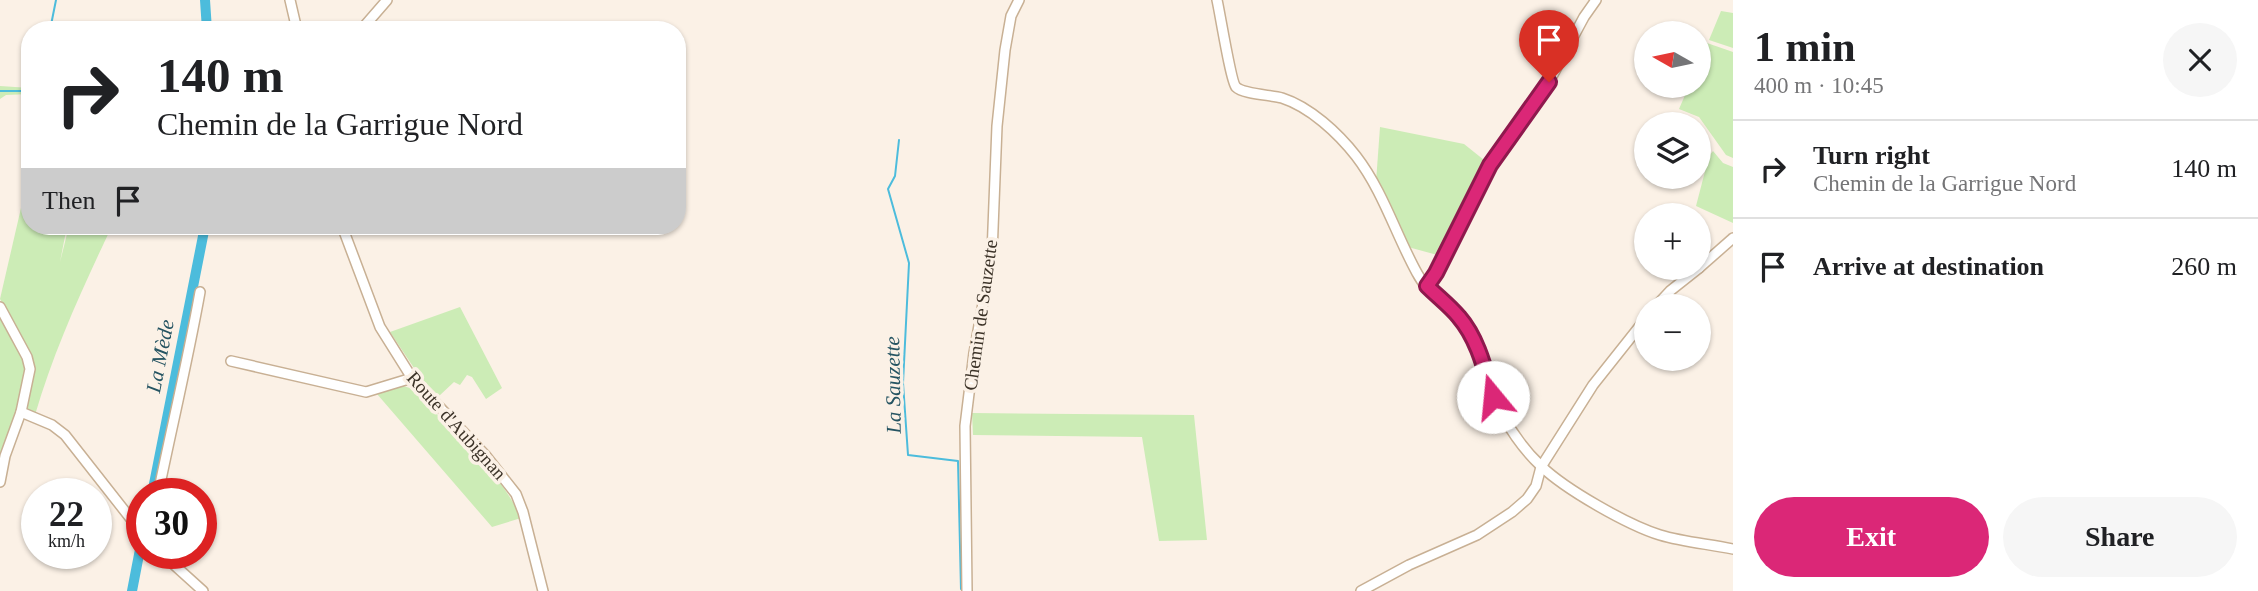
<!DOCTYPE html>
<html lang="en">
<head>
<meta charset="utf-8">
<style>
  :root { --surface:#fff; --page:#f6f6f6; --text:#202124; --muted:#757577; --line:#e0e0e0; --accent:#db2777 }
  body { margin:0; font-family:"Times New Roman",serif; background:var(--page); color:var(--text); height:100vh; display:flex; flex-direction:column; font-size:26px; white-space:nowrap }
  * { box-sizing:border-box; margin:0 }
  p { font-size:23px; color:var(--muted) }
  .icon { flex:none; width:38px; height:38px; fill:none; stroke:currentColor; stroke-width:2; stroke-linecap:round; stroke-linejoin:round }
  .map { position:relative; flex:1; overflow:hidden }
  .side { display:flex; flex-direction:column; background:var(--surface); width:525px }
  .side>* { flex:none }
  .hud { position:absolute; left:21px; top:21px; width:665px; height:214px; border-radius:28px; box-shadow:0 2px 5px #0004; background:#fff; color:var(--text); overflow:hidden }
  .needle { width:46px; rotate:279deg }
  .fabs { position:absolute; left:1634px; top:21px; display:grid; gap:14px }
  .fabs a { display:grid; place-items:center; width:77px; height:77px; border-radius:50%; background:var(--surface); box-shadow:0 2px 5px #0004; font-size:35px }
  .speed { position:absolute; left:21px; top:478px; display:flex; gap:14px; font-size:35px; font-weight:700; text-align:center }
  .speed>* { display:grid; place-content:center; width:91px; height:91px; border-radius:50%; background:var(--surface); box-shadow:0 2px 5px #0004; line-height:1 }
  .speed small { font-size:18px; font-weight:400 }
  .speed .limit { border:10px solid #d22; background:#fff; color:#111 }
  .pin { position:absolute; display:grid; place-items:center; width:60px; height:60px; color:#fff; margin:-72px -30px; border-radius:50% 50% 50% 0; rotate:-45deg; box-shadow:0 0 7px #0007 }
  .pin .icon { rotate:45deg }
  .me { position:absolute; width:77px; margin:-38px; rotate:343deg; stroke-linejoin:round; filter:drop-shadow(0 0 5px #0008) }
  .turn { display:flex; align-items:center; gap:24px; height:147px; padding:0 21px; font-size:32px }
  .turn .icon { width:91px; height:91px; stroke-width:2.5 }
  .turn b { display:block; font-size:49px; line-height:60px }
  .then { display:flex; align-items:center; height:66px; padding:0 21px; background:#0003; gap:14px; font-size:26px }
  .round { display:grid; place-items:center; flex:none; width:74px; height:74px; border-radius:37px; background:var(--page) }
  .head { display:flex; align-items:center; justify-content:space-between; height:119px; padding:0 21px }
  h1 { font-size:42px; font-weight:700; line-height:52px }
  .action { display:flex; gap:14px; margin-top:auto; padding:14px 21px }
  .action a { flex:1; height:80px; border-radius:42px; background:var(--accent); color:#fff; font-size:28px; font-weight:700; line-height:80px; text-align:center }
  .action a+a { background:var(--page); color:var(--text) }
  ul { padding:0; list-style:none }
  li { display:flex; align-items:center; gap:21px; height:98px; padding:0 21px; border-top:2px solid var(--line) }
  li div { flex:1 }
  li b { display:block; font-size:26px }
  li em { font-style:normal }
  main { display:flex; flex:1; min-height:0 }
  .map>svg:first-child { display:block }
  .green { fill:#ccecb6 }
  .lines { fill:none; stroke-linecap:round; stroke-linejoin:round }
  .stream { stroke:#4cbcdc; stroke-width:2 }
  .river { stroke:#4cbcdc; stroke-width:10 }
  .minor-casing { stroke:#c8b094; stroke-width:12 }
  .minor { stroke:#fff; stroke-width:9 }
  .route-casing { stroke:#8e194d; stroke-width:18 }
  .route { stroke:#db2777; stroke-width:12 }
  .labels { text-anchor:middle; stroke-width:7; stroke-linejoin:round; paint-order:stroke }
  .street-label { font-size:19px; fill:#3c3328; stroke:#fbf1e6 }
  .water-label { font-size:21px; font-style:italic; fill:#255462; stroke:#fbf1e6 }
</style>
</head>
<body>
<main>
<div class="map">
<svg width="1733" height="591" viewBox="0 0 1733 591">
  <rect width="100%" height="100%" fill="#fbf1e6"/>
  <!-- green -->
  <g class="green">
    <path d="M 1721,11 L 1733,13 L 1733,48 L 1709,40 Z"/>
    <path d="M 1707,43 L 1733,52 L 1733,158 L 1726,155 L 1699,117 L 1679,109 L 1689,86 L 1699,86 L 1699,62 Z"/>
    <path d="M 0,86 L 30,88 L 30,94 L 6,95 L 0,99 Z"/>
    <path d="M 1380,127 L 1464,144 L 1489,164 L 1441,256 L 1408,247 L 1376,182 Z"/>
    <path d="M 1713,151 L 1723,163 L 1733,167 L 1733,223 L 1696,206 L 1709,156 Z"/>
    <path d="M 21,208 L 30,211 L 30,226 L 67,226 L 60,262 L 69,226 L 112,226 C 83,287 54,350 35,415 L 28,413 C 23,395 35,386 34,370 C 32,348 10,317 0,299 Z"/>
    <path d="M 460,307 L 502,388 L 486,399 L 472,377 L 467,375 L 460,385 L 454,382 L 439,396 L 420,377 L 390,332 Z"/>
    <path d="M 0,316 C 8,331 21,348 24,365 C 29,394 5,432 0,460 Z"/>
    <path d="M 403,386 L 410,388 C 450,428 497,466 521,518 L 492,527 L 377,394 Z"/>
    <path d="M 972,413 L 1194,415 L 1207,540 L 1159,541 L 1142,437 L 973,435 Z"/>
  </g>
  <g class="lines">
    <!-- stream -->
    <g class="stream">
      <path d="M 50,30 L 56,0"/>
      <path d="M 0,91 L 30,91"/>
      <path d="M 899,140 L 895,176 L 888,189 L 909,263 L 903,383 L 908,455 L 958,461 L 961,589"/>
    </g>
    <!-- river -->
    <g class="river">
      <path d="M 205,0 L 207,30"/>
      <path d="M 152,494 L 205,226"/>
      <path d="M 132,591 L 142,539"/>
    </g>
    <defs>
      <g id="minor">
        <path d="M 290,0 L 297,30"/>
        <path d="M 1217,0 C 1220,13 1231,82 1236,87 C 1243,94 1271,95 1282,98 C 1310,107 1338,133 1356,156 C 1383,191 1396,235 1417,273 C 1429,297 1456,309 1469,332 C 1484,359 1488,390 1503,416 C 1513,434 1526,452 1541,466 C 1566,490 1628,525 1660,535 C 1683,542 1709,544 1733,549"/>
        <path d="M 361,30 L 387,0"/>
        <path d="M 342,226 L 380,327 L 412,378 L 486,456 L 516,494 L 523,512 L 543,591"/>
        <path d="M 1699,268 L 1733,238"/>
        <path d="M 1427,286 L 1436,273 L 1490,165 L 1549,82 L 1584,17 L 1596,0"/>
        <path d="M 1656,306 L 1670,291 L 1699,268"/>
        <path d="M 0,307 L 27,357 L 30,369 L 21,412 L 5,456 L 0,482"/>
        <path d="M 231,361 L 366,392 L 412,378"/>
        <path d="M 21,412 L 52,425 L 65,435 L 142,533"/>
        <path d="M 158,494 C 172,426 188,359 200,292"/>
        <path d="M 161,553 L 203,591"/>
        <path d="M 967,591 L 965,426 L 974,353 L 992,254 L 997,126 L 1005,50 L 1011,16 L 1019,0"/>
        <path d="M 1361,591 L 1409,565 L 1477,535 L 1512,512 L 1527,499 L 1536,486 L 1541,467 L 1593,385 L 1647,317"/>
      </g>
    </defs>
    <!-- minor casing -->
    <use href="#minor" class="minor-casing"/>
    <!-- minor -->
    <use href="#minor" class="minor"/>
  </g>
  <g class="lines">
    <defs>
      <path id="route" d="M 1493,397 C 1485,370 1478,339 1459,317 C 1450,306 1437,296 1427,286 L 1436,273 L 1490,165 L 1549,82"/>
    </defs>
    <!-- route casing -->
    <use href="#route" class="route-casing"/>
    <!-- route -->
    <use href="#route" class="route"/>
  </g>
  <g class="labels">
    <!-- street labels -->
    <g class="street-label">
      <text transform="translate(980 315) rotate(-82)" y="7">Chemin de Sauzette</text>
      <text transform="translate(457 425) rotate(48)" y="7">Route d'Aubignan</text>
    </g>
    <!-- water labels -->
    <g class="water-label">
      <text transform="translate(160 356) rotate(-79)" y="7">La Mède</text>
      <text transform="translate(893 385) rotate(-91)" y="7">La Sauzette</text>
    </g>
  </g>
</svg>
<div class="fabs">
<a><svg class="needle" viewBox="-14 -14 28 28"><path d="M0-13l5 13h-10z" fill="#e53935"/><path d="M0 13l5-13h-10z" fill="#757577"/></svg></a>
<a><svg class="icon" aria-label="layers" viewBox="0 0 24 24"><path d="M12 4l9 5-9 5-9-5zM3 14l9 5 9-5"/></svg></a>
<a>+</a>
<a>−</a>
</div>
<div class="speed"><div>22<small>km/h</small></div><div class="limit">30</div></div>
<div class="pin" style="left:1549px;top:82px;background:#d93025"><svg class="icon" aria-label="arrive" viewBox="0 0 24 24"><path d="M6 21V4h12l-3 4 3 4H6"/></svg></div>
<svg class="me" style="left:1493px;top:397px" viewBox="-20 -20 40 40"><circle r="19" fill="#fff"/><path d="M0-13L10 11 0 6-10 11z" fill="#db2777"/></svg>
<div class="hud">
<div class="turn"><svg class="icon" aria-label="right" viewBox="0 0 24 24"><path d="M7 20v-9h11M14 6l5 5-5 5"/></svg><div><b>140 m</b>Chemin de la Garrigue Nord</div></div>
<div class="then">Then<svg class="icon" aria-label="arrive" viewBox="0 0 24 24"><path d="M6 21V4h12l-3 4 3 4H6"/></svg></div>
</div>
</div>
<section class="side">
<div class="head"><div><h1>1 min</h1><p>400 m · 10:45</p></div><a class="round"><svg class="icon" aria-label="close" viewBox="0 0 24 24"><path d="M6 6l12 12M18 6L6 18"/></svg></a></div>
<ul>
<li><svg class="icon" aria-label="right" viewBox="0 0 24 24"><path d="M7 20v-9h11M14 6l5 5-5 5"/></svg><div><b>Turn right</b><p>Chemin de la Garrigue Nord</p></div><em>140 m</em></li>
<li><svg class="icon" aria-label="arrive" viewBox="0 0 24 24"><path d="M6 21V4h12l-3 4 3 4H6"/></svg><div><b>Arrive at destination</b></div><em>260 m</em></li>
</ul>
<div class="action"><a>Exit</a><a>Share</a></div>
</section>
</main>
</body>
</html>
